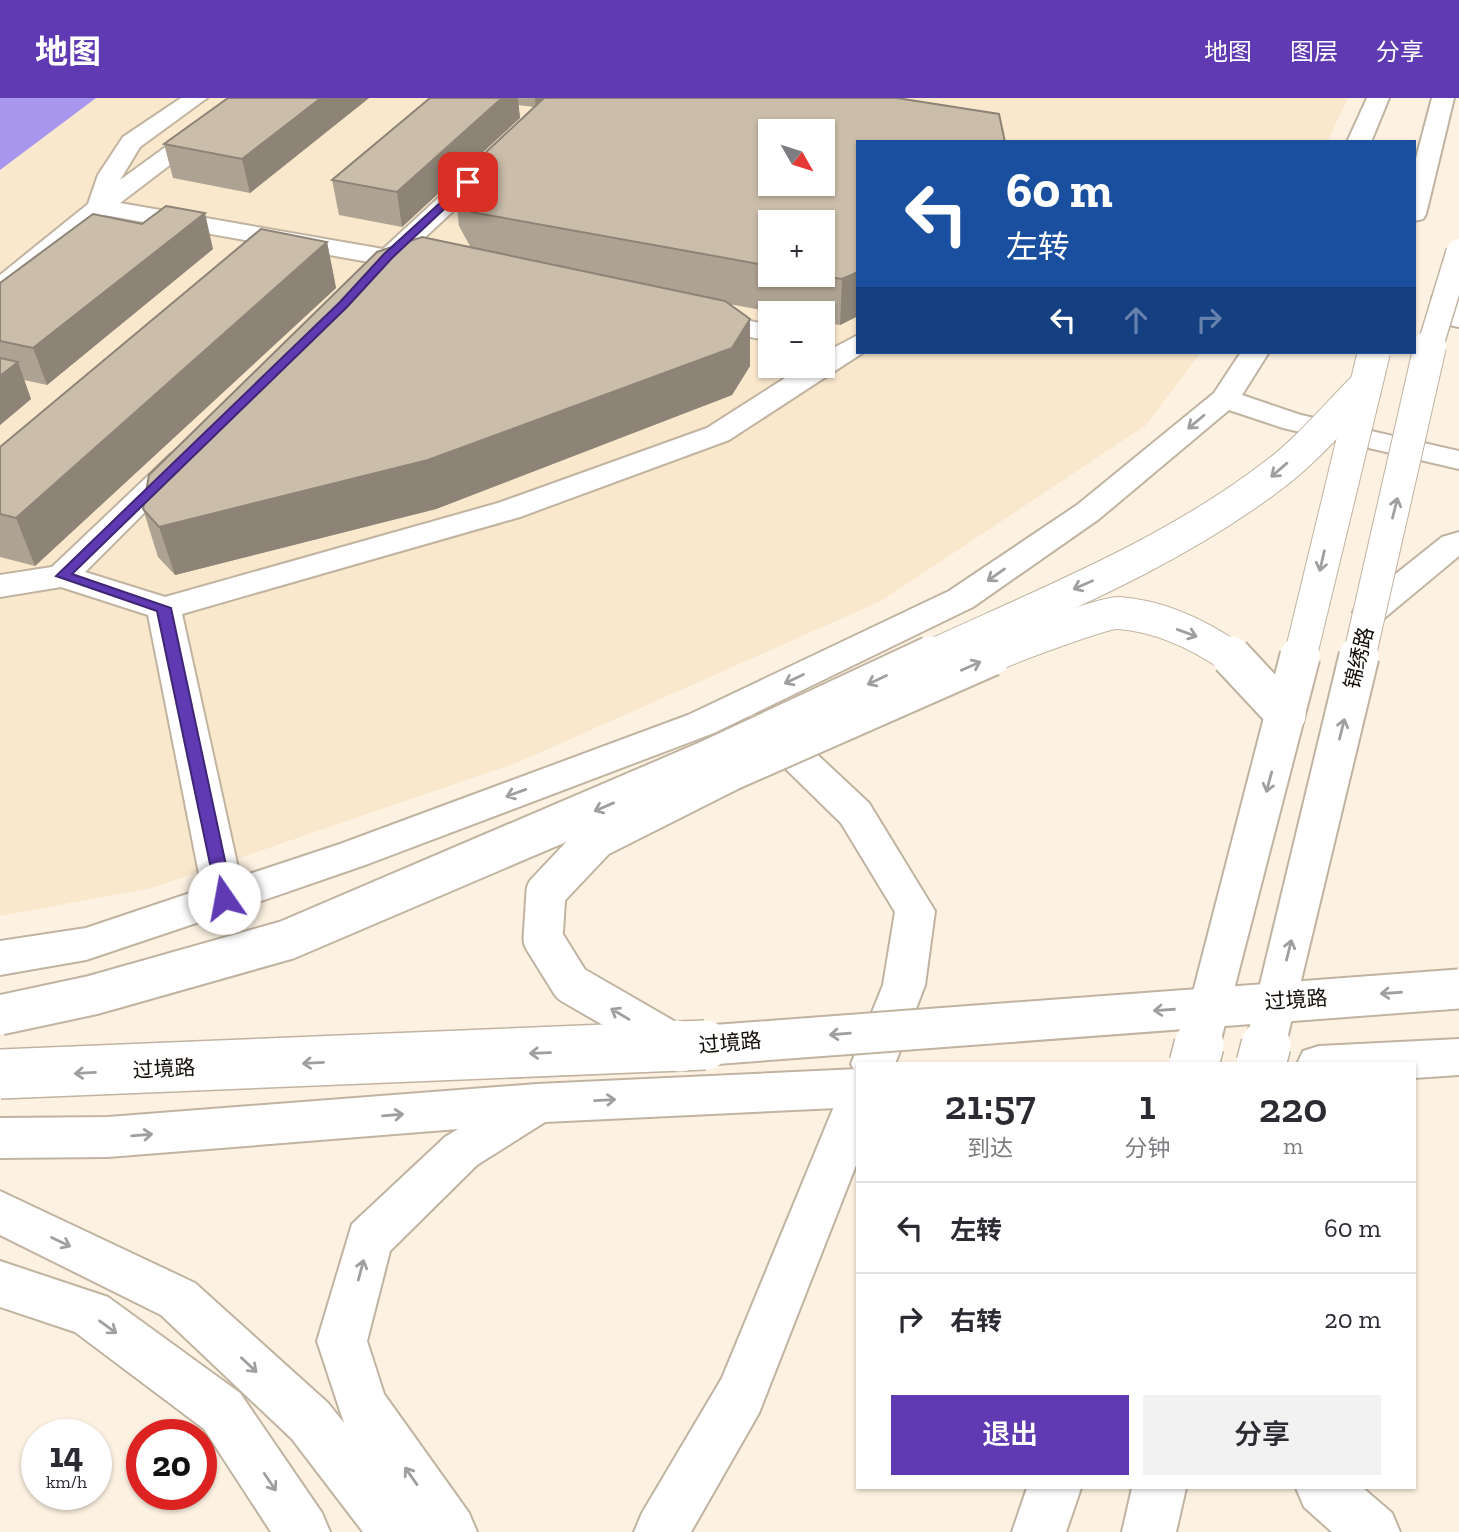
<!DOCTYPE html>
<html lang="zh">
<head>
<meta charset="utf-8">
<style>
  :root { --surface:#fff; --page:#f2f2f3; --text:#2b2b33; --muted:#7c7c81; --line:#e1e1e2; --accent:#603ab3 }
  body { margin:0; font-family:"Zilla Slab","Noto Sans SC",serif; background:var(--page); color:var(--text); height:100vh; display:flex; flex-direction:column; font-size:26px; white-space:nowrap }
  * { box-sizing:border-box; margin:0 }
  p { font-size:23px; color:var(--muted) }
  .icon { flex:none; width:38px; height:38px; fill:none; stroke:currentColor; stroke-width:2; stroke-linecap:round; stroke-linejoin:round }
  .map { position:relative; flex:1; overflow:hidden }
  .side { position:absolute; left:856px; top:964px; width:560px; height:427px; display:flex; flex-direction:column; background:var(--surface); border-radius:0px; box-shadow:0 2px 5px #0004 }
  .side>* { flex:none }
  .hud { position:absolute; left:856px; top:42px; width:560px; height:214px; border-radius:0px; box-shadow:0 2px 5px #0004; background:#1a4fa0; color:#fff; overflow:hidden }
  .needle { width:46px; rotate:129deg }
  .buttons { position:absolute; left:758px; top:21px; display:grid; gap:14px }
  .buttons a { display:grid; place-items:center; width:77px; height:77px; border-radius:0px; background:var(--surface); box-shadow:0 2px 5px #0004; font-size:35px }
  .speed { position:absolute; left:21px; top:1321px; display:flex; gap:14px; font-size:35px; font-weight:700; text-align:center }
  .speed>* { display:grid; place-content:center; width:91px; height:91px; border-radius:50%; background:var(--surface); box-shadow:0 2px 5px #0004; line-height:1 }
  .speed small { font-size:18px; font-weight:400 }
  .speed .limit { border:10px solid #d22; background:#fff; color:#111 }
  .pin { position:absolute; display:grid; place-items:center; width:60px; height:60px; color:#fff; margin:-30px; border-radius:14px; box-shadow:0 4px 10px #0006 }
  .me { position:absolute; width:77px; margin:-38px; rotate:348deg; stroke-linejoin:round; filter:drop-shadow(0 0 5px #0008) }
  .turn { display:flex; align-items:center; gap:24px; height:147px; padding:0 35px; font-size:32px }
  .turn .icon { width:91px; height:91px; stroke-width:2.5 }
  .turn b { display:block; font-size:49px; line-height:60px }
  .lanes { display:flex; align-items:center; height:66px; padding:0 35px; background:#0003; justify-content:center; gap:35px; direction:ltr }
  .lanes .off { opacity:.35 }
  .eta { display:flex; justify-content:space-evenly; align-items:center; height:119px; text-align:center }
  .eta b { font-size:42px; font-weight:600; line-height:49px }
  .cta { display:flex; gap:14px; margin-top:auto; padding:14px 35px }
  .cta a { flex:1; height:80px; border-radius:0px; background:var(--accent); color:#fff; font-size:28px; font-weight:600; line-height:80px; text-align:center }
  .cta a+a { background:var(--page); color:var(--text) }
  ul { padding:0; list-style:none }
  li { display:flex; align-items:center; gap:21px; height:91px; padding:0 35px; border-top:2px solid var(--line) }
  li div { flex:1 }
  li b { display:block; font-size:26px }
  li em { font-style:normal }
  header { display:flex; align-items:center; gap:42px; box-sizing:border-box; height:98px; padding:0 35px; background:var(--accent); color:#fff }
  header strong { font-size:33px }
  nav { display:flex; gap:38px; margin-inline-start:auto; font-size:24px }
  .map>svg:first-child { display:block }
  .built { fill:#fae8cd; fill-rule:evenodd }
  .water { fill:#a897ec }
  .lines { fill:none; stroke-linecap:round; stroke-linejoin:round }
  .minor-casing { stroke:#c0b3a0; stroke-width:4 }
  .major-casing { stroke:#c0b3a0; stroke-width:4 }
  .highway-casing { stroke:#c0b3a0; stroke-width:4 }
  .minor { fill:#fff; fill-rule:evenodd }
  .major { fill:#fff; fill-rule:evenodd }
  .highway { fill:#fff; fill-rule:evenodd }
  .major-bridge-far3-casing { stroke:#c0b3a0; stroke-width:28; stroke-linecap:butt }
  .major-bridge-far2-casing { stroke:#c0b3a0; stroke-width:34; stroke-linecap:butt }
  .major-bridge-far1-casing { stroke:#c0b3a0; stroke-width:43; stroke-linecap:butt }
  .major-bridge-casing { stroke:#c0b3a0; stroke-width:52; stroke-linecap:butt }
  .highway-bridge-far2-casing { stroke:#c0b3a0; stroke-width:34; stroke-linecap:butt }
  .highway-bridge-far1-casing { stroke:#c0b3a0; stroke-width:43; stroke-linecap:butt }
  .highway-bridge-casing { stroke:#c0b3a0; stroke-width:52; stroke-linecap:butt }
  .major-bridge-far3 { stroke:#fff; stroke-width:25 }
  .major-bridge-far2 { stroke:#fff; stroke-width:32 }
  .major-bridge-far1 { stroke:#fff; stroke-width:39 }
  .major-bridge { stroke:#fff; stroke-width:49 }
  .highway-bridge-far2 { stroke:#fff; stroke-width:32 }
  .highway-bridge-far1 { stroke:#fff; stroke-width:39 }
  .highway-bridge { stroke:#fff; stroke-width:49 }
  .wall { fill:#aea392; fill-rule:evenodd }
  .shaded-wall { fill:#8d8477 }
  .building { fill:#cabdaa; stroke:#8d8477; stroke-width:2; fill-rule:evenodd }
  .oneway { stroke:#a19f9d }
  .route { fill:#603ab3; stroke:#3e2674; stroke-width:2 }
  .labels { text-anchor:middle; stroke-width:7; stroke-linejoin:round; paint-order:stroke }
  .street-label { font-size:21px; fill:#140f09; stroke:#fff }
</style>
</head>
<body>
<header>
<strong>地图</strong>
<nav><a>地图</a><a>图层</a><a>分享</a></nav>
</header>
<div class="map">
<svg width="1459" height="1434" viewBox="0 0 1459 1434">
  <rect width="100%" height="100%" fill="#fdf2e2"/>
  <!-- built -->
  <path class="built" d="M 96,0 L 1348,0 L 1327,44 L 858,44 L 858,254 L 1201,254 L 1145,328 L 881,503 L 519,664 L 152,790 L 0,818 L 0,72 ZM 770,33 L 822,33 L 822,86 L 770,86 ZM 770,124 L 822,124 L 822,177 L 770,177 ZM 770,215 L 822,215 L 822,268 L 770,268 Z"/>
  <!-- water -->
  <path class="water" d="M 0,0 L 96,0 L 0,72 Z"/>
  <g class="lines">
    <defs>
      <g id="minor">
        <path d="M 181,0 L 207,0 L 140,49 L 120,82 L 233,0 L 258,0 L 120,105 L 383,151 L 541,5 L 549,0 L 575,0 L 408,155 L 436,160 L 440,166 L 436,172 L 427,174 L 394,168 C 384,178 379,182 365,179 L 361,173 L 369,164 L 104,117 L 9,196 L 0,198 L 0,177 L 88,106 L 98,77 L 123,39 Z"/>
        <path d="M 1367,0 L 1389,0 L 1371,44 L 1347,44 Z"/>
        <path d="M 699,213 L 770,227 L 770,243 L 689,227 L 685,221 L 689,215 Z"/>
        <path d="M 858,237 L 858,254 L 864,254 L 729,342 L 520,419 L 182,516 L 240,779 L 340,746 L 688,617 L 949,493 L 1077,407 L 1214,295 L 1241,254 L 1269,254 L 1242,297 L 1301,317 L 1459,353 L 1459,371 L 1283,330 L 1229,312 L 1099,421 L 973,509 L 714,635 L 368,766 L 238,811 L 86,862 L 0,877 L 0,843 L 86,830 L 202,791 L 148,517 L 61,489 L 0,499 L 0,477 L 52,469 L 171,356 L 182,353 L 193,356 L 197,362 L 85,474 L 165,499 L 498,405 L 707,330 L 804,268 L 822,268 L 822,256 Z"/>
        <path d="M 763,614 L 776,618 L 869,705 L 935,813 L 925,887 L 895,966 L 858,966 L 858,979 L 851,966 L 883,887 L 895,814 L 841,725 L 750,636 L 745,627 L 750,618 Z"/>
        <path d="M 858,984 L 858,1062 L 759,1315 L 691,1434 L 634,1434 L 642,1415 L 722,1280 L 842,989 Z"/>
        <path d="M 0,1163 L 108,1199 L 240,1295 L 322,1415 L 330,1434 L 271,1434 L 204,1331 L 75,1234 L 0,1209 Z"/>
      </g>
      <g id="major">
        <path d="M 1432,0 L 1454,0 L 1426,116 L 1423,121 L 1414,123 L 1414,68 Z"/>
        <path d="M 1445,191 L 1454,193 L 1459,200 L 1459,229 L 1449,227 L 1432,199 L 1436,193 Z"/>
        <path d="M 0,1093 L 195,1185 L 328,1305 L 416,1415 L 424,1434 L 363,1434 L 292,1341 L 161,1217 L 0,1137 Z"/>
        <path d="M 1027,1390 L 1081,1390 L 1066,1434 L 1012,1434 Z"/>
        <path d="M 1132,1390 L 1186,1390 L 1176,1434 L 1122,1434 Z"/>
        <path d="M 1296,1390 L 1363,1390 L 1392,1415 L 1400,1434 L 1332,1434 L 1304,1409 Z"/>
      </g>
      <g id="highway">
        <path d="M 1459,434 L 1459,458 L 1382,522 L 1370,525 L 1358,522 L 1353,514 L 1358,506 L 1442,439 Z"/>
        <path d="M 1459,941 L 1459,977 L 1414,980 L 1414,966 L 1297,966 L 1303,953 L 1319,948 Z"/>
        <path d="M 858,971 L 858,1009 L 545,1024 L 477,1067 L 390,1153 L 367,1243 L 384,1296 L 469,1415 L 477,1434 L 417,1434 L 345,1328 L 317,1243 L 352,1126 L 445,1039 L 458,1031 L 108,1059 L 0,1060 L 0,1020 L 108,1019 L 537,986 Z"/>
      </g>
    </defs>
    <!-- minor casing -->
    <use href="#minor" class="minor-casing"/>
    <!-- major casing -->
    <use href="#major" class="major-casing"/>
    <!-- highway casing -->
    <use href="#highway" class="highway-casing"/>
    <!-- minor -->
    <use href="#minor" class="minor"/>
    <!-- major -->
    <use href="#major" class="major"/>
    <!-- highway -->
    <use href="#highway" class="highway"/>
    <defs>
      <path id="major-bridge-far3" d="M 1430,249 L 1459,154"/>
      <g id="major-bridge-far2">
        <path d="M 987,560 C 1007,551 1103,514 1119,515 C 1160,518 1201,538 1233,560"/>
        <path d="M 1300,560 L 1374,254"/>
        <path d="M 1359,560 L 1430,248"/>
      </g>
      <g id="major-bridge-far1">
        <path d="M 1231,558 L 1286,617"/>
        <path d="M 680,949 L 571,886 L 543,841 L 546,794 L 597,740 L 730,673 L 991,558"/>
        <path d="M 1199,949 L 1300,558"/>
        <path d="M 1265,949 L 1359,558"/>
      </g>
      <g id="major-bridge">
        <path d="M 677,947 L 680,949"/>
        <path d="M 1194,966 L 1199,947"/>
        <path d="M 1261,966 L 1266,947"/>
      </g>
      <path id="highway-bridge-far2" d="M 927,560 C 1046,505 1171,456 1275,376 C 1307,352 1335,318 1363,290"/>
      <g id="highway-bridge-far1">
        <path d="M 0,917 L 93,897 L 287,842 L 706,663 L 931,558"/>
        <path d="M 682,949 L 1459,891"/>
      </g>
      <path id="highway-bridge" d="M 0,976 L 705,947"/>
    </defs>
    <!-- major-bridge-far3 casing -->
    <use href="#major-bridge-far3" class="major-bridge-far3-casing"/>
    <!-- major-bridge-far2 casing -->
    <use href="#major-bridge-far2" class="major-bridge-far2-casing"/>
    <!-- major-bridge-far1 casing -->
    <use href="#major-bridge-far1" class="major-bridge-far1-casing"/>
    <!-- major-bridge casing -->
    <use href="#major-bridge" class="major-bridge-casing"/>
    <!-- highway-bridge-far2 casing -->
    <use href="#highway-bridge-far2" class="highway-bridge-far2-casing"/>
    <!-- highway-bridge-far1 casing -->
    <use href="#highway-bridge-far1" class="highway-bridge-far1-casing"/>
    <!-- highway-bridge casing -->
    <use href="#highway-bridge" class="highway-bridge-casing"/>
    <!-- major-bridge-far3 -->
    <use href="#major-bridge-far3" class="major-bridge-far3"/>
    <!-- major-bridge-far2 -->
    <use href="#major-bridge-far2" class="major-bridge-far2"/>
    <!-- major-bridge-far1 -->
    <use href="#major-bridge-far1" class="major-bridge-far1"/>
    <!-- major-bridge -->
    <use href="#major-bridge" class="major-bridge"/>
    <!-- highway-bridge-far2 -->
    <use href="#highway-bridge-far2" class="highway-bridge-far2"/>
    <!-- highway-bridge-far1 -->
    <use href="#highway-bridge-far1" class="highway-bridge-far1"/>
    <!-- highway-bridge -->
    <use href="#highway-bridge" class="highway-bridge"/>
  </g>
  <!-- wall -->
  <g class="wall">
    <path d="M 369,0 L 250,95 L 173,80 L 164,46 Z"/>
    <path d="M 430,0 L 897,0 L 858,44 L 858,218 L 840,227 L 822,224 L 822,215 L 777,215 L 729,206 L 750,268 L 732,297 L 436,411 L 175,477 L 158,459 L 143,411 L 471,150 L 459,128 L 454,84 L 534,9 L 518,7 L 520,20 L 402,129 L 339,117 L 332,82 ZM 770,124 L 822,177 L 770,177 Z"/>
    <path d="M 327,144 L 336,190 L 35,468 L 0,459 L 0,349 Z"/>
    <path d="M 213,151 L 47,287 L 24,282 L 31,301 L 0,327 L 0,185 Z"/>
  </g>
  <!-- shaded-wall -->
  <g class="shaded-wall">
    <path d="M 321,0 L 369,0 L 250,95 L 242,61 Z"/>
    <path d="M 502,0 L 518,0 L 520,20 L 402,129 L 397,94 Z"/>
    <path d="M 535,0 L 546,0 L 536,10 Z"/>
    <path d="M 205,115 L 213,151 L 47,287 L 33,250 Z"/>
    <path d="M 327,144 L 336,190 L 35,468 L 16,420 Z"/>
    <path d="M 858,174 L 858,218 L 840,227 L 842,181 Z"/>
    <path d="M 750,221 L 750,268 L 732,297 L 436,411 L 175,477 L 159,429 Z"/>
    <path d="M 18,264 L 31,301 L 0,327 L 0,278 Z"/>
  </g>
  <!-- building -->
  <g class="building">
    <path d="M 228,0 L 321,0 L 242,61 L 164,46 Z"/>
    <path d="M 430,0 L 502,0 L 397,94 L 332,82 Z"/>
    <path d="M 544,0 L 897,0 L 999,16 L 1005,44 L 858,44 L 858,174 L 842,181 L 818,177 L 822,177 L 822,124 L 770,124 L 770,168 L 471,114 L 454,84 ZM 770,33 L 822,33 L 822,86 L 770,86 Z"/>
    <path d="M 166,108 L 205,115 L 33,250 L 0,243 L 0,185 L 93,116 L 142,126 Z"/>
    <path d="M 261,131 L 327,144 L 16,420 L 0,416 L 0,349 Z"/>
    <path d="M 422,139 L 725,203 L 750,221 L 732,250 L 428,362 L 159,429 L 143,411 L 149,377 L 377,154 Z"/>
    <path d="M 0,260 L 18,264 L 0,278 Z"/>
  </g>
  <!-- one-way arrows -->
  <defs><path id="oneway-shaft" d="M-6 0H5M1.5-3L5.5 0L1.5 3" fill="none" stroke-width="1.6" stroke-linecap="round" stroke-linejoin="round" transform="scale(1.75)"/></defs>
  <g class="oneway">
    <use href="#oneway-shaft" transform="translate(1196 324) rotate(140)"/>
    <use href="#oneway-shaft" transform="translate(1279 372) rotate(139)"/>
    <use href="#oneway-shaft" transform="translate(1395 410) rotate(-76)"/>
    <use href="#oneway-shaft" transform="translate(1322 463) rotate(103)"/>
    <use href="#oneway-shaft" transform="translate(996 477) rotate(145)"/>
    <use href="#oneway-shaft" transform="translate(1083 487) rotate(156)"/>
    <use href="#oneway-shaft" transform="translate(1187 535) rotate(20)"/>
    <use href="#oneway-shaft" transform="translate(971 568) rotate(-24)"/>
    <use href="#oneway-shaft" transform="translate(794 581) rotate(154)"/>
    <use href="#oneway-shaft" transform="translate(877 582) rotate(155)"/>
    <use href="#oneway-shaft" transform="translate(1342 631) rotate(-76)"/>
    <use href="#oneway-shaft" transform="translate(1269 684) rotate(105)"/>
    <use href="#oneway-shaft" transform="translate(516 695) rotate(160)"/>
    <use href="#oneway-shaft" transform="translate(604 709) rotate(157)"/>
    <use href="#oneway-shaft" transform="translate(1289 852) rotate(-76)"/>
    <use href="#oneway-shaft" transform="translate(1391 895) rotate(176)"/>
    <use href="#oneway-shaft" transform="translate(1164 912) rotate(176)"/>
    <use href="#oneway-shaft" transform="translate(620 916) rotate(-149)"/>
    <use href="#oneway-shaft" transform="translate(840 936) rotate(175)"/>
    <use href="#oneway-shaft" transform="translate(540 955) rotate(178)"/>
    <use href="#oneway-shaft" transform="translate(313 965) rotate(177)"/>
    <use href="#oneway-shaft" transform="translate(85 975) rotate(177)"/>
    <use href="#oneway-shaft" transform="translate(605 1002) rotate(-3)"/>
    <use href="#oneway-shaft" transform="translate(393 1017) rotate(-5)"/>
    <use href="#oneway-shaft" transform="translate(142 1037) rotate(-5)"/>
    <use href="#oneway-shaft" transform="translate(61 1144) rotate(26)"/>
    <use href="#oneway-shaft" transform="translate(361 1172) rotate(-75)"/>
    <use href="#oneway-shaft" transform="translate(108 1229) rotate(36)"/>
    <use href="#oneway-shaft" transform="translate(249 1267) rotate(43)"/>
    <use href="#oneway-shaft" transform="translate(411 1378) rotate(-125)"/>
    <use href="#oneway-shaft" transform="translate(270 1384) rotate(56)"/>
  </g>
  <!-- route -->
  <path class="route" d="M 465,82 L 473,84 L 392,160 L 347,209 L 72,476 L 171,510 L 233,800 L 224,806 L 218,804 L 157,513 L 56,478 L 340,204 L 384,156 Z"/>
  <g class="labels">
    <!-- street labels -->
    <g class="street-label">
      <text transform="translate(1359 560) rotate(-76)" y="7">锦绣路</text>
      <text transform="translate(1296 902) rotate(-4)" y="7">过境路</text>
      <text transform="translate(730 945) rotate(-5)" y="7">过境路</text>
      <text transform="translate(164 971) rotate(-3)" y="7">过境路</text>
    </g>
  </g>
</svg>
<div class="buttons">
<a><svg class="needle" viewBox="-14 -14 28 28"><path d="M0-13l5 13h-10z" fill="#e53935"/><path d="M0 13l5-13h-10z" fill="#7c7c81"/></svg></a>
<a>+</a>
<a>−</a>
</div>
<div class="speed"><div>14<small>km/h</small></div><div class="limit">20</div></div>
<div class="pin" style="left:468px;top:84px;background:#d93025"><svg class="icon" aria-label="arrive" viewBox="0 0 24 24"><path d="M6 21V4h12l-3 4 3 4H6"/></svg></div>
<svg class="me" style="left:224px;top:800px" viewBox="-20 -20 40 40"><circle r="19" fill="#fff"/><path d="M0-13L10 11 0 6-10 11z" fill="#603ab3"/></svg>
<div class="hud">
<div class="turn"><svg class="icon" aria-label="left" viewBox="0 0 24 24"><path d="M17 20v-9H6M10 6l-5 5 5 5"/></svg><div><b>60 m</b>左转</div></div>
<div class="lanes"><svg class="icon" aria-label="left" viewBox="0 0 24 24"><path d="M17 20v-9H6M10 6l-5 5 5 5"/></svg><svg class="icon off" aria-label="ahead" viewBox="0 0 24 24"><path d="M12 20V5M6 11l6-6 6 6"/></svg><svg class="icon off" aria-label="right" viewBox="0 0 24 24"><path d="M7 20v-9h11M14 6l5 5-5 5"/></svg></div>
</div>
<section class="side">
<div class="eta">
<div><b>21:57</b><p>到达</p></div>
<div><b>1</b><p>分钟</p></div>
<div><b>220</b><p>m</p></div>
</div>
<ul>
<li><svg class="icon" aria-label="left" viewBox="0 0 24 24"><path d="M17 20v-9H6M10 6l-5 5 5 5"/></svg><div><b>左转</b></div><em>60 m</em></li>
<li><svg class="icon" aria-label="right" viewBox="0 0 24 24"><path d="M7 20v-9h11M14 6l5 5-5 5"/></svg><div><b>右转</b></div><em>20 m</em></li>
</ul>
<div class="cta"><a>退出</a><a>分享</a></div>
</section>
</div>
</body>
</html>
